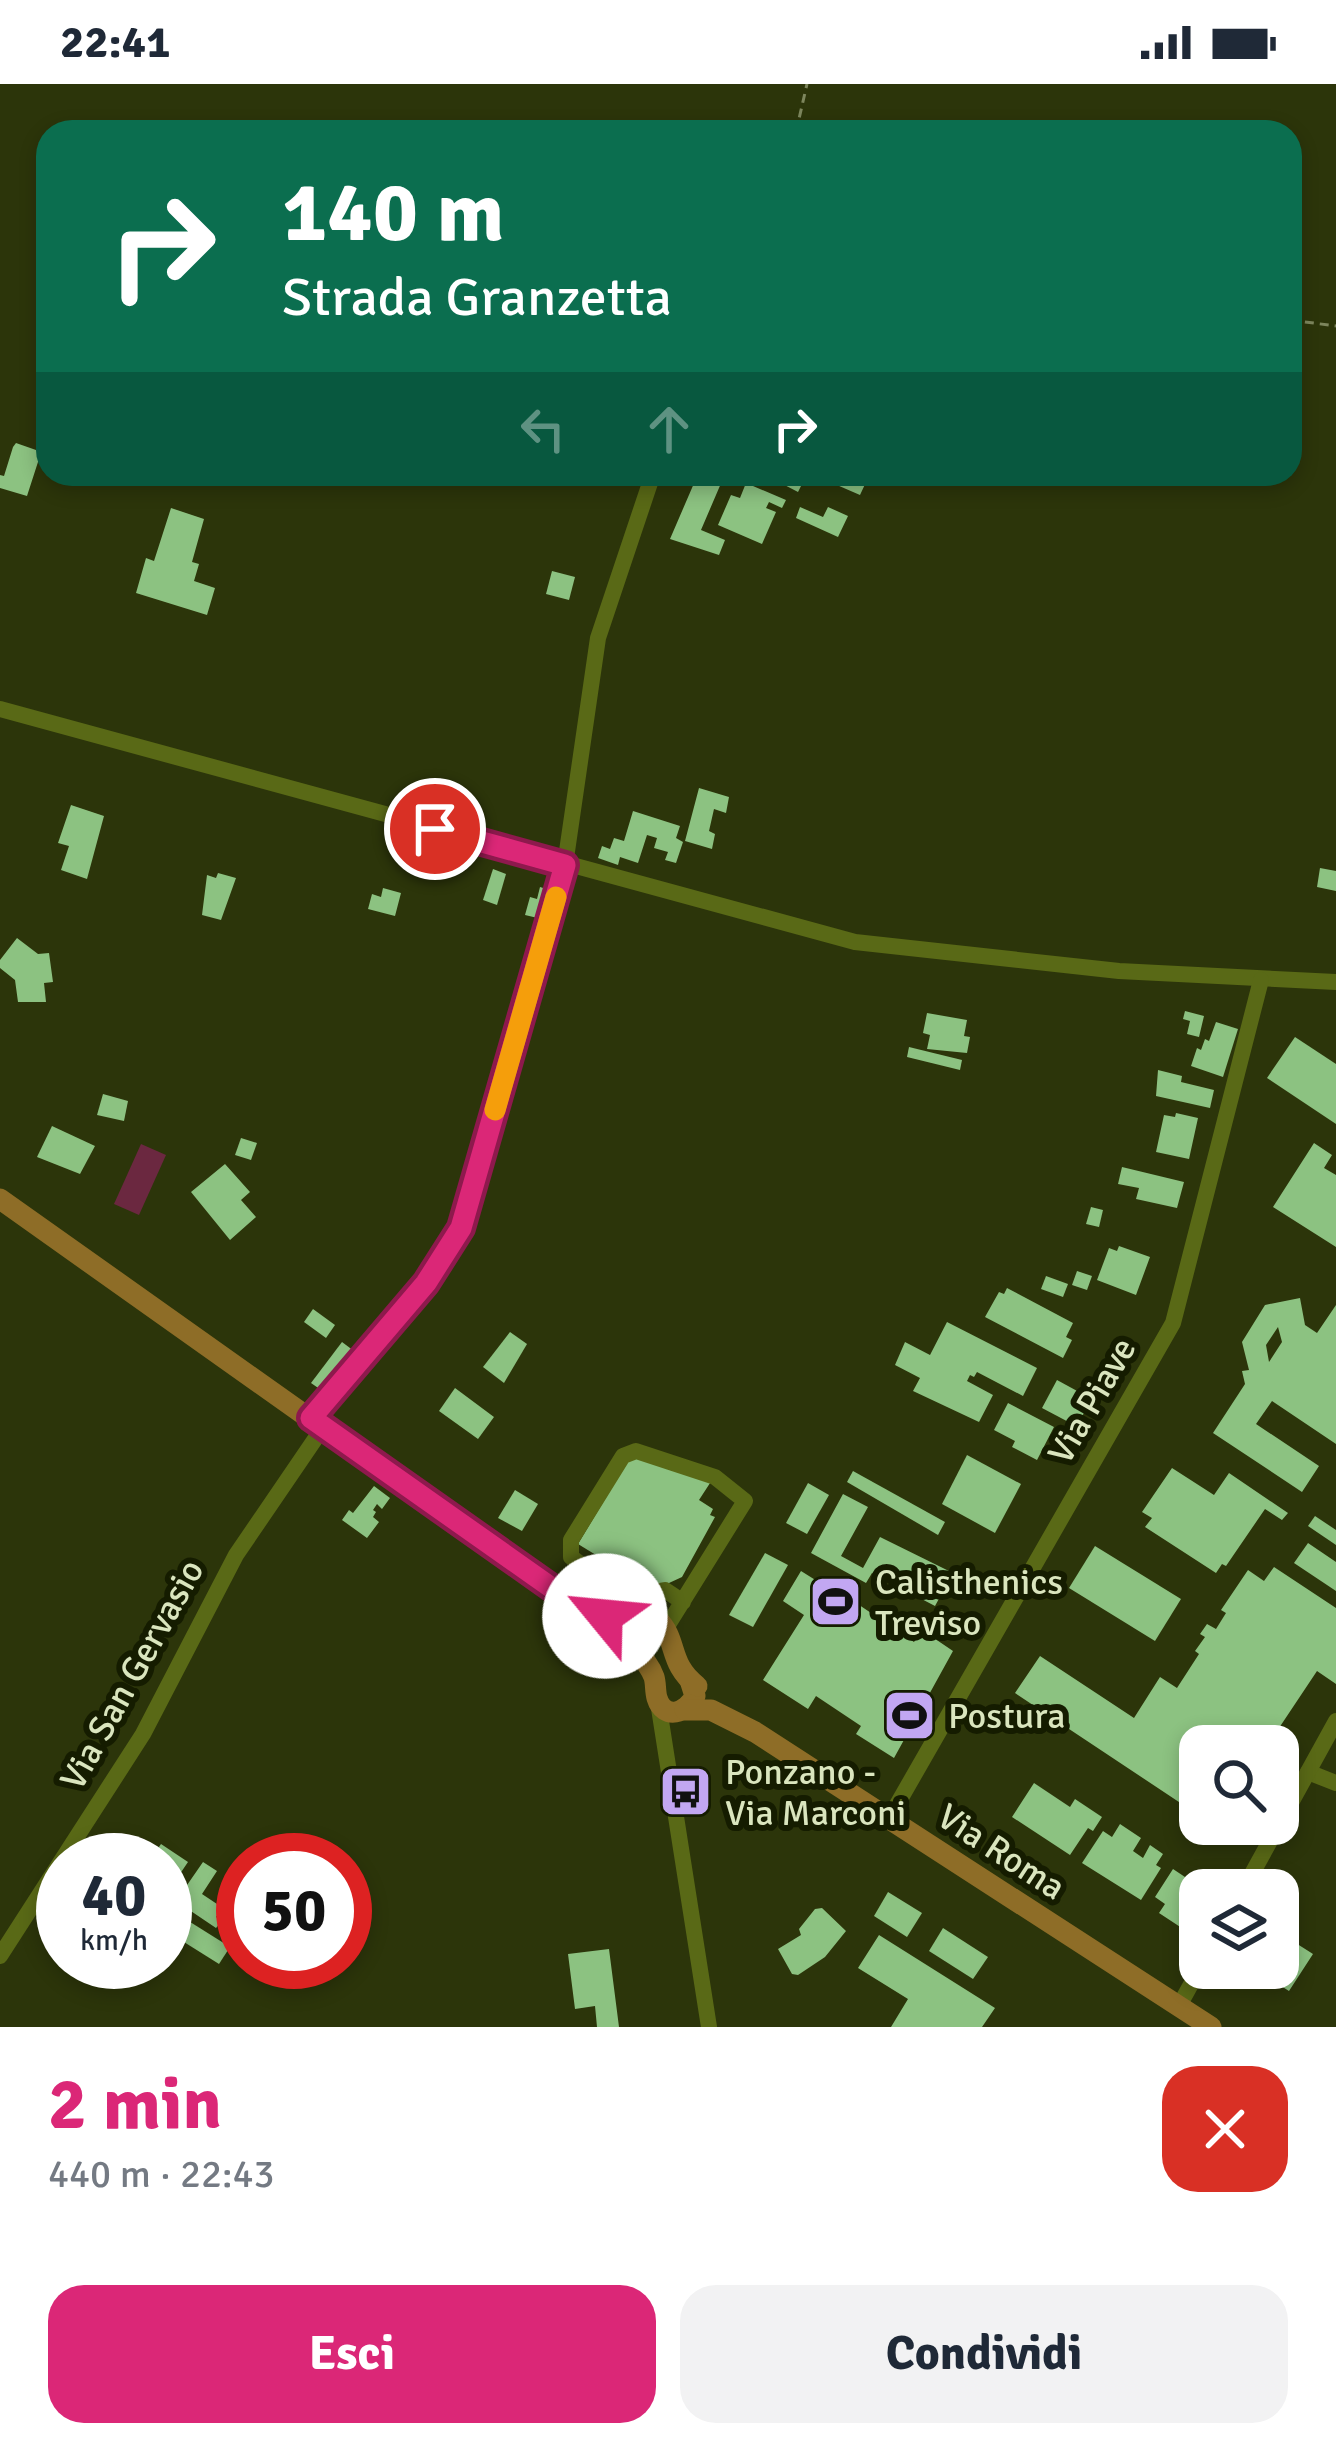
<!DOCTYPE html>
<html lang="it">
<head>
<meta charset="utf-8">
<style>
  :root { --surface:#fff; --page:#f2f2f3; --text:#1f2937; --muted:#747a83; --accent:#db2777 }
  body { margin:0; font-family:Signika,sans-serif; background:var(--page); color:var(--text); height:100vh; display:flex; flex-direction:column; font-size:45px; white-space:nowrap }
  * { box-sizing:border-box; margin:0 }
  p { font-size:39px; color:var(--muted) }
  .icon { flex:none; width:66px; height:66px; fill:none; stroke:currentColor; stroke-width:2; stroke-linecap:round; stroke-linejoin:round }
  .map { position:relative; height:1943px; overflow:hidden }
  .drawer { display:flex; flex-direction:column; background:var(--surface); flex:1 }
  .drawer>* { flex:none }
  .hud { position:absolute; left:36px; top:36px; width:1266px; height:366px; border-radius:36px; box-shadow:0 6px 18px #0003; background:#0b6e4f; color:#fff; overflow:hidden }
  .tools { position:absolute; left:1179px; top:1641px; display:grid; gap:24px }
  .tools a { display:grid; place-items:center; width:120px; height:120px; border-radius:24px; background:var(--surface); box-shadow:0 6px 18px #0003; font-size:60px }
  .speed { position:absolute; left:36px; top:1749px; display:flex; gap:24px; font-size:60px; font-weight:700; text-align:center }
  .speed>* { display:grid; place-content:center; width:156px; height:156px; border-radius:50%; background:var(--surface); box-shadow:0 6px 18px #0003; line-height:1 }
  .speed small { font-size:30px; font-weight:400 }
  .speed .limit { border:18px solid #d22; background:#fff; color:#111 }
  .pin { position:absolute; display:grid; place-items:center; width:102px; height:102px; color:#fff; margin:-51px; border:6px solid #fff; border-radius:50%; box-shadow:0 3px 12px #0007 }
  .me { position:absolute; width:132px; margin:-66px; rotate:298deg; stroke-linejoin:round; filter:drop-shadow(0 0 9px #0008) }
  .turn { display:flex; align-items:center; gap:42px; height:252px; padding:0 48px; font-size:54px }
  .turn .icon { width:156px; height:156px; stroke-width:2.5 }
  .turn b { display:block; font-size:84px; line-height:102px }
  .lanes { display:flex; align-items:center; height:114px; padding:0 48px; background:#0003; justify-content:center; gap:60px; direction:ltr }
  .lanes .off { opacity:.35 }
  .round { display:grid; place-items:center; flex:none; width:126px; height:126px; border-radius:36px; background:var(--page) }
  .head { display:flex; align-items:center; justify-content:space-between; height:204px; padding:0 48px }
  h1 { font-size:72px; font-weight:700; line-height:90px; color:var(--accent) }
  .button { display:flex; gap:24px; margin-top:auto; padding:24px 48px }
  .button a { flex:1; height:138px; border-radius:36px; background:var(--accent); color:#fff; font-size:48px; font-weight:700; line-height:138px; text-align:center }
  .button a+a { background:var(--page); color:var(--text) }
  .status { display:flex; justify-content:space-between; align-items:center; height:84px; padding:0 60px; background:var(--surface); direction:ltr }
  .status svg { height:33px; fill:currentColor }
  .map>svg:first-child { display:block }
  .green { fill:#6b2840 }
  .building { fill:#8cc281; fill-rule:evenodd }
  .lines { fill:none; stroke-linecap:round; stroke-linejoin:round }
  .path { stroke:#7d865d; stroke-width:3; stroke-dasharray:9 6; stroke-linecap:butt }
  .minor { stroke:#596916; stroke-width:16 }
  .major { stroke:#8e6d27; stroke-width:21 }
  .route-casing { stroke:#8e194d; stroke-width:30 }
  .route { stroke:#db2777; stroke-width:21 }
  .slow { stroke:#f59e0b; stroke-width:21 }
  .labels { text-anchor:middle; stroke-width:12; stroke-linejoin:round; paint-order:stroke }
  .street-label { font-size:36px; fill:#dae5be; stroke:#151c00 }
  .poi-label { font-size:36px; fill:#dae5be; stroke:#151c00; text-anchor:start }
</style>
</head>
<body>
<div class="status"><b>22:41</b><svg viewBox="0 0 49 12"><path d="M0 12V9h3v3zM5 12V6h3v6zM10 12V3h3v9zM15 12V0h3v12zM26 1h20v11H26zM47 4h2v5h-2z"/></svg></div>
<div class="map">
<svg width="1336" height="1943" viewBox="0 0 1336 1943">
  <rect width="100%" height="100%" fill="#2c350a"/>
  <!-- green -->
  <path class="green" d="M 141,1060 L 166,1071 L 139,1131 L 114,1120 Z"/>
  <!-- building -->
  <g class="building">
    <path d="M 47,331 L 48,347 L 27,412 L 0,404 L 0,391 L 4,392 L 13,363 L 16,359 L 36,366 Z"/>
    <path d="M 698,390 L 725,390 L 701,446 L 725,456 L 719,471 L 670,455 Z"/>
    <path d="M 775,390 L 816,390 L 810,402 L 803,398 L 798,408 L 773,395 Z"/>
    <path d="M 834,390 L 854,390 L 867,396 L 860,411 L 830,398 Z"/>
    <path d="M 746,399 L 786,416 L 782,424 L 769,418 L 766,424 L 776,428 L 762,460 L 718,441 L 731,411 L 740,414 Z"/>
    <path d="M 800,423 L 823,433 L 828,423 L 848,432 L 838,453 L 796,434 Z"/>
    <path d="M 171,424 L 204,435 L 192,478 L 199,480 L 194,497 L 215,504 L 207,531 L 136,509 L 146,474 L 154,477 Z"/>
    <path d="M 552,487 L 575,493 L 569,516 L 546,510 Z"/>
    <path d="M 699,704 L 729,713 L 726,729 L 714,725 L 709,747 L 715,750 L 712,765 L 685,757 Z"/>
    <path d="M 71,721 L 104,732 L 87,795 L 61,786 L 69,762 L 58,759 Z"/>
    <path d="M 633,727 L 680,742 L 676,754 L 683,758 L 676,779 L 665,776 L 668,768 L 654,764 L 657,754 L 647,751 L 638,779 L 620,773 L 618,781 L 598,774 L 602,762 L 610,765 L 614,754 L 624,757 Z"/>
    <path d="M 1320,784 L 1336,787 L 1336,807 L 1317,803 Z"/>
    <path d="M 493,785 L 506,790 L 497,821 L 483,816 Z"/>
    <path d="M 218,789 L 236,794 L 221,836 L 202,831 L 207,791 L 216,794 Z"/>
    <path d="M 540,803 L 553,807 L 546,836 L 525,831 L 530,813 L 537,815 Z"/>
    <path d="M 383,804 L 401,809 L 395,832 L 368,825 L 372,810 L 381,813 Z"/>
    <path d="M 17,854 L 38,870 L 49,869 L 53,898 L 44,899 L 46,918 L 18,918 L 15,896 L 0,884 L 0,876 Z"/>
    <path d="M 1185,927 L 1204,932 L 1199,953 L 1187,950 L 1190,937 L 1183,935 Z"/>
    <path d="M 927,929 L 967,936 L 964,952 L 970,953 L 967,969 L 927,965 L 930,951 L 923,949 Z"/>
    <path d="M 1216,938 L 1238,945 L 1223,993 L 1191,982 L 1197,964 L 1201,966 L 1205,955 L 1209,957 Z"/>
    <path d="M 1295,953 L 1336,980 L 1336,1040 L 1267,994 Z"/>
    <path d="M 909,963 L 962,976 L 960,986 L 907,973 Z"/>
    <path d="M 1158,986 L 1182,992 L 1181,998 L 1214,1006 L 1210,1024 L 1156,1012 Z"/>
    <path d="M 103,1010 L 128,1017 L 124,1037 L 97,1031 Z"/>
    <path d="M 1176,1029 L 1198,1034 L 1189,1075 L 1156,1068 L 1164,1031 L 1175,1033 Z"/>
    <path d="M 52,1042 L 95,1062 L 80,1090 L 37,1073 Z"/>
    <path d="M 241,1054 L 257,1059 L 251,1076 L 235,1071 Z"/>
    <path d="M 1314,1059 L 1332,1071 L 1324,1084 L 1336,1091 L 1336,1163 L 1273,1123 Z"/>
    <path d="M 225,1080 L 250,1108 L 241,1116 L 256,1133 L 230,1156 L 191,1108 Z"/>
    <path d="M 1122,1083 L 1184,1098 L 1177,1124 L 1136,1115 L 1139,1104 L 1118,1100 Z"/>
    <path d="M 1091,1123 L 1103,1126 L 1099,1143 L 1086,1140 Z"/>
    <path d="M 1119,1162 L 1150,1173 L 1136,1211 L 1097,1196 L 1109,1164 L 1117,1167 Z"/>
    <path d="M 1077,1187 L 1092,1192 L 1087,1206 L 1072,1201 Z"/>
    <path d="M 1046,1192 L 1068,1200 L 1063,1213 L 1041,1205 Z"/>
    <path d="M 1007,1204 L 1073,1239 L 1066,1253 L 1072,1256 L 1063,1274 L 985,1233 L 999,1208 L 1004,1210 Z"/>
    <path d="M 1300,1214 L 1305,1241 L 1317,1249 L 1336,1221 L 1336,1360 L 1272,1317 L 1256,1340 L 1319,1382 L 1302,1408 L 1213,1349 L 1245,1300 L 1242,1287 L 1249,1286 L 1242,1258 L 1265,1221 ZM 1278,1243 L 1282,1258 L 1269,1278 L 1266,1261 Z"/>
    <path d="M 313,1225 L 335,1241 L 326,1254 L 304,1238 Z"/>
    <path d="M 947,1238 L 1037,1284 L 1023,1312 L 977,1288 L 974,1293 L 970,1291 L 967,1297 L 993,1311 L 979,1338 L 913,1307 L 920,1294 L 895,1281 L 905,1258 L 930,1271 Z"/>
    <path d="M 510,1248 L 527,1260 L 504,1299 L 483,1283 Z"/>
    <path d="M 342,1258 L 354,1267 L 324,1308 L 311,1299 Z"/>
    <path d="M 1057,1296 L 1090,1314 L 1078,1343 L 1042,1324 Z"/>
    <path d="M 455,1304 L 494,1333 L 478,1355 L 439,1327 Z"/>
    <path d="M 1008,1319 L 1054,1343 L 1037,1376 L 1012,1363 L 1015,1357 L 994,1346 Z"/>
    <path d="M 639,1371 L 712,1396 L 699,1416 L 713,1425 L 710,1431 L 715,1433 L 682,1493 L 669,1499 L 630,1499 L 619,1491 L 622,1487 L 578,1460 L 629,1375 Z"/>
    <path d="M 967,1371 L 1021,1400 L 995,1449 L 942,1420 Z"/>
    <path d="M 1172,1384 L 1214,1411 L 1229,1389 L 1288,1429 L 1282,1436 L 1265,1425 L 1226,1482 L 1222,1480 L 1216,1489 L 1145,1443 L 1152,1434 L 1142,1428 Z"/>
    <path d="M 853,1387 L 945,1438 L 938,1451 L 847,1398 Z"/>
    <path d="M 808,1399 L 829,1411 L 807,1450 L 786,1439 Z"/>
    <path d="M 374,1402 L 390,1414 L 382,1425 L 377,1420 L 373,1426 L 376,1428 L 373,1433 L 379,1438 L 367,1454 L 342,1436 L 349,1426 L 353,1429 Z"/>
    <path d="M 515,1406 L 538,1420 L 522,1447 L 498,1434 Z"/>
    <path d="M 843,1410 L 868,1423 L 841,1472 L 863,1484 L 880,1453 L 953,1489 L 935,1522 L 872,1489 L 866,1499 L 811,1469 Z"/>
    <path d="M 1315,1432 L 1336,1446 L 1336,1461 L 1308,1442 Z"/>
    <path d="M 1308,1459 L 1336,1478 L 1336,1507 L 1294,1479 Z"/>
    <path d="M 1095,1462 L 1181,1515 L 1155,1557 L 1069,1504 Z"/>
    <path d="M 765,1469 L 788,1481 L 753,1543 L 729,1531 Z"/>
    <path d="M 1274,1483 L 1336,1524 L 1336,1600 L 1317,1587 L 1267,1662 L 1200,1662 L 1200,1732 L 1015,1609 L 1040,1572 L 1134,1634 L 1160,1593 L 1177,1604 L 1199,1570 L 1195,1567 L 1205,1553 L 1200,1550 L 1207,1540 L 1216,1545 L 1226,1529 L 1221,1526 L 1248,1486 L 1264,1497 Z"/>
    <path d="M 801,1487 L 817,1497 L 811,1505 L 818,1509 L 822,1502 L 834,1509 L 837,1506 L 914,1558 L 922,1546 L 953,1567 L 894,1674 L 856,1650 L 861,1642 L 816,1612 L 808,1625 L 763,1596 L 804,1531 L 783,1517 Z"/>
    <path d="M 1034,1699 L 1070,1723 L 1075,1715 L 1102,1733 L 1093,1747 L 1088,1744 L 1070,1771 L 1012,1733 Z"/>
    <path d="M 1120,1740 L 1141,1754 L 1133,1767 L 1143,1774 L 1150,1761 L 1163,1770 L 1156,1781 L 1161,1784 L 1141,1816 L 1082,1779 L 1103,1747 L 1112,1753 Z"/>
    <path d="M 161,1760 L 188,1778 L 165,1812 L 165,1776 L 150,1776 Z"/>
    <path d="M 203,1778 L 217,1787 L 202,1810 L 223,1824 L 216,1833 L 222,1837 L 216,1844 L 176,1817 Z"/>
    <path d="M 1173,1785 L 1200,1803 L 1197,1854 L 1159,1829 L 1165,1820 L 1155,1813 Z"/>
    <path d="M 888,1808 L 922,1829 L 907,1853 L 874,1832 Z"/>
    <path d="M 822,1824 L 846,1847 L 825,1873 L 798,1891 L 792,1890 L 778,1865 L 801,1851 L 799,1845 L 815,1825 Z"/>
    <path d="M 179,1831 L 230,1863 L 219,1880 L 168,1848 Z"/>
    <path d="M 943,1844 L 988,1873 L 973,1895 L 929,1867 Z"/>
    <path d="M 879,1851 L 995,1924 L 982,1943 L 891,1943 L 908,1915 L 858,1884 Z"/>
    <path d="M 1291,1856 L 1313,1870 L 1289,1907 L 1267,1893 L 1273,1884 L 1278,1884 L 1278,1877 Z"/>
    <path d="M 609,1865 L 619,1943 L 597,1943 L 595,1922 L 575,1925 L 568,1870 Z"/>
  </g>
  <g class="lines">
    <!-- path -->
    <g class="path">
      <path d="M 796,48 L 807,0"/>
      <path d="M 1290,236 L 1336,242"/>
    </g>
    <!-- minor -->
    <g class="minor">
      <path d="M 0,625 L 855,858 L 1119,887 L 1336,898"/>
      <path d="M 311,1334 L 426,1199 L 461,1144 L 565,781 L 598,554 L 653,390"/>
      <path d="M 666,1544 L 745,1417 L 715,1393 L 636,1367 L 623,1372 L 571,1456 L 571,1473 C 602,1495 625,1515 665,1506 L 683,1518"/>
      <path d="M 658,1618 L 709,1943"/>
      <path d="M 1308,1688 L 1336,1699"/>
      <path d="M 890,1733 L 1173,1239 L 1261,896"/>
      <path d="M 1243,1806 L 1336,1637"/>
      <path d="M 0,1872 L 143,1650 L 236,1471 L 324,1342"/>
      <path d="M 1179,1922 L 1200,1884"/>
    </g>
    <!-- major -->
    <g class="major">
      <path d="M 0,1115 L 636,1566 C 643,1574 650,1582 654,1593 C 656,1599 655,1607 657,1614 C 664,1637 687,1629 695,1612 L 690,1596"/>
      <path d="M 592,1526 L 613,1534 L 658,1536 C 678,1556 668,1580 697,1602"/>
      <path d="M 685,1626 L 711,1626 L 755,1648 L 1211,1943"/>
    </g>
  </g>
  <g class="lines">
    <defs>
      <path id="route" d="M 435,745 L 565,781 L 461,1144 L 426,1199 L 311,1334 L 559,1509 L 605,1532"/>
    </defs>
    <!-- route casing -->
    <use href="#route" class="route-casing"/>
    <!-- route -->
    <use href="#route" class="route"/>
    <!-- slow -->
    <path class="slow" d="M 495,1026 L 556,813"/>
  </g>
  <!-- icons -->
  <defs>
    <symbol id="stadium-square" viewBox="-11 -11 22 22"><rect x="-9" y="-9" width="18" height="18" rx="4" fill="#c2a7f2" stroke="#151c00"/><path d="M0-5a6.5 5 0 1 0 0 10a6.5 5 0 1 0 0-10ZM-3.5-1.8h7v3.6h-7Z" fill="#111"/></symbol>
    <symbol id="bus-square" viewBox="-11 -11 22 22"><rect x="-9" y="-9" width="18" height="18" rx="4" fill="#c2a7f2" stroke="#151c00"/><path d="M-5-6H5V4H4V6H2V4H-2V6H-4V4H-5ZM-3.5-4V0h7V-4ZM-3.5 1.2v1.5H-2V1.2ZM2 1.2v1.5H3.5V1.2Z" fill="#111"/></symbol>
  </defs>
  <g fill-rule="evenodd">
    <use href="#stadium-square" x="806" y="1488" width="59" height="59"/>
    <use href="#stadium-square" x="880" y="1602" width="59" height="59"/>
    <use href="#bus-square" x="656" y="1678" width="59" height="59"/>
  </g>
  <g class="labels">
    <!-- street labels -->
    <g class="street-label">
      <text transform="translate(1091 1316) rotate(-60)" y="13">Via Piave</text>
      <text transform="translate(131 1590) rotate(-61)" y="13">Via San Gervasio</text>
      <text transform="translate(1002 1767) rotate(33)" y="13">Via Roma</text>
    </g>
    <!-- poi labels -->
    <g class="poi-label">
      <text x="875" y="1510">Calisthenics<tspan x="875" dy="41">Treviso</tspan></text>
      <text x="948" y="1644">Postura</text>
      <text x="725" y="1700">Ponzano -<tspan x="725" dy="41">Via Marconi</tspan></text>
    </g>
  </g>
</svg>
<div class="tools">
<a><svg class="icon" aria-label="search" viewBox="0 0 24 24"><circle cx="10" cy="10" r="6"/><path d="M15 15l6 6"/></svg></a>
<a><svg class="icon" aria-label="layers" viewBox="0 0 24 24"><path d="M12 4l9 5-9 5-9-5zM3 14l9 5 9-5"/></svg></a>
</div>
<div class="speed"><div>40<small>km/h</small></div><div class="limit">50</div></div>
<div class="pin" style="left:435px;top:745px;background:#d93025"><svg class="icon" aria-label="arrive" viewBox="0 0 24 24"><path d="M6 21V4h12l-3 4 3 4H6"/></svg></div>
<svg class="me" style="left:605px;top:1532px" viewBox="-20 -20 40 40"><circle r="19" fill="#fff"/><path d="M0-13L10 11 0 6-10 11z" fill="#db2777"/></svg>
<div class="hud">
<div class="turn"><svg class="icon" aria-label="right" viewBox="0 0 24 24"><path d="M7 20v-9h11M14 6l5 5-5 5"/></svg><div><b>140 m</b>Strada Granzetta</div></div>
<div class="lanes"><svg class="icon off" aria-label="left" viewBox="0 0 24 24"><path d="M17 20v-9H6M10 6l-5 5 5 5"/></svg><svg class="icon off" aria-label="ahead" viewBox="0 0 24 24"><path d="M12 20V5M6 11l6-6 6 6"/></svg><svg class="icon" aria-label="right" viewBox="0 0 24 24"><path d="M7 20v-9h11M14 6l5 5-5 5"/></svg></div>
</div>
</div>
<section class="drawer">
<div class="head"><div><h1>2 min</h1><p>440 m · 22:43</p></div><a class="round" style="background:#d93025;color:#fff"><svg class="icon" aria-label="close" viewBox="0 0 24 24"><path d="M6 6l12 12M18 6L6 18"/></svg></a></div>
<div class="button"><a>Esci</a><a>Condividi</a></div>
</section>
</body>
</html>
